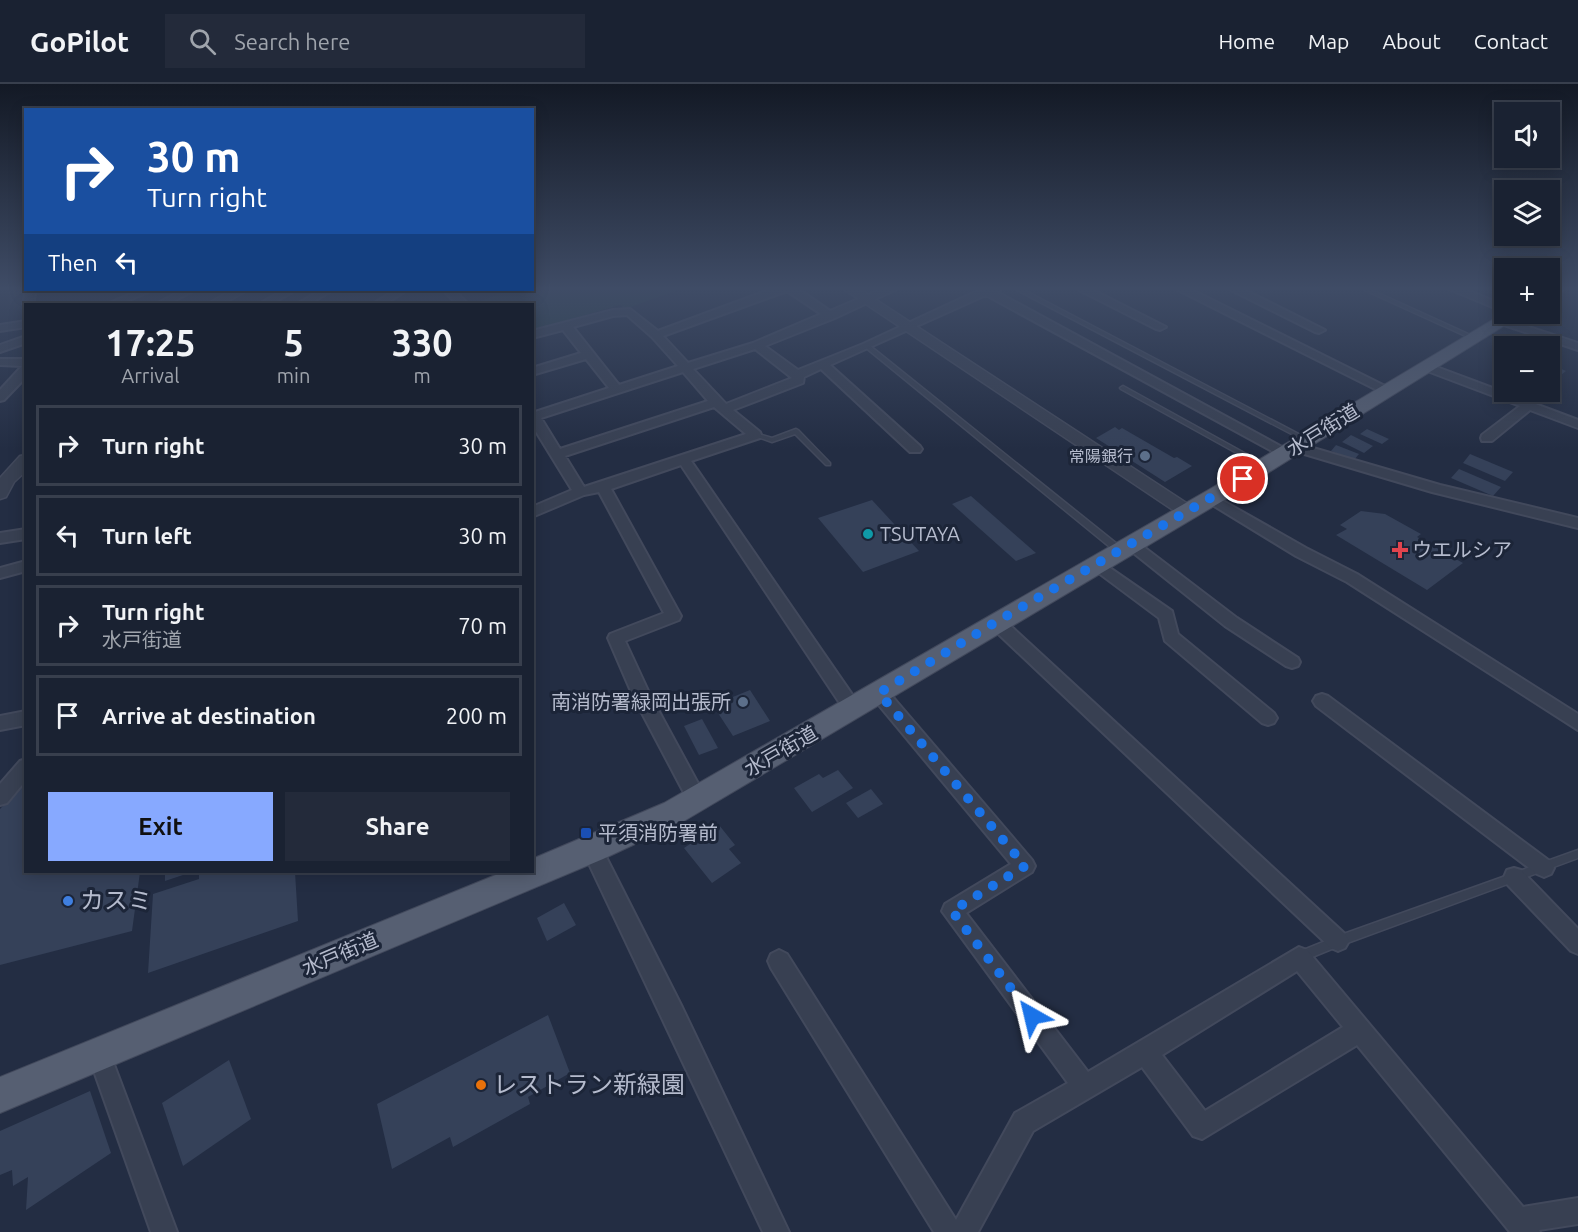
<!DOCTYPE html>
<html lang="en">
<head>
<meta charset="utf-8">
<style>
  :root { --surface:#1a2232; --page:#232a3a; --text:#f1f3f6; --muted:#9fa4ac; --line:#383f4d; --accent:#87a9ff }
  body { margin:0; font-family:Ubuntu,"Noto Sans JP",sans-serif; background:var(--page); color:var(--text); height:100vh; display:flex; flex-direction:column; font-size:22px; white-space:nowrap }
  * { box-sizing:border-box; margin:0 }
  p { font-size:20px; color:var(--muted) }
  .icon { flex:none; width:33px; height:33px; fill:none; stroke:currentColor; stroke-width:2; stroke-linecap:round; stroke-linejoin:round }
  .map { position:relative; flex:1; overflow:hidden }
  .sheet { position:absolute; left:24px; top:219px; width:510px; height:570px; display:flex; flex-direction:column; background:var(--surface); border-radius:0px; box-shadow:0 3px 15px #0003,0 0 0 2px var(--line) }
  .sheet>* { flex:none }
  .guide { position:absolute; left:24px; top:24px; width:510px; height:183px; border-radius:0px; box-shadow:0 3px 15px #0003,0 0 0 2px var(--line); background:#1a4fa0; color:#fff; overflow:hidden }
  .tools { position:absolute; left:1494px; top:18px; display:grid; gap:12px }
  .tools a { display:grid; place-items:center; width:66px; height:66px; border-radius:0px; background:var(--surface); box-shadow:0 3px 15px #0003,0 0 0 2px var(--line); font-size:30px }
  .pin { position:absolute; display:grid; place-items:center; width:51px; height:51px; color:#fff; margin:-26px; border:3px solid #fff; border-radius:50%; box-shadow:0 2px 6px #0007 }
  .me { position:absolute; width:66px; margin:-33px; rotate:323deg; stroke-linejoin:round; filter:drop-shadow(0 0 4px #0008) }
  .turn { display:flex; align-items:center; gap:21px; height:126px; padding:0 24px; font-size:27px }
  .turn .icon { width:78px; height:78px; stroke-width:2.5 }
  .turn b { display:block; font-size:42px; line-height:51px }
  .then { display:flex; align-items:center; height:57px; padding:0 24px; background:#0003; gap:12px; font-size:22px }
  .eta { display:flex; justify-content:space-evenly; align-items:center; height:102px; text-align:center }
  .eta b { font-size:36px; font-weight:600; line-height:42px }
  .action { display:flex; gap:12px; margin-top:auto; padding:12px 24px }
  .action a { flex:1; height:69px; border-radius:0px; background:var(--accent); color:#111; font-size:24px; font-weight:600; line-height:69px; text-align:center }
  .action a+a { background:var(--page); color:var(--text) }
  ul { padding:0; list-style:none }
  li { display:flex; align-items:center; gap:18px; height:81px; margin:0 12px 9px; padding:0 12px; border:3px solid var(--line); border-radius:0px }
  li div { flex:1 }
  li b { display:block; font-size:22px }
  li em { font-style:normal }
  header { display:flex; align-items:center; gap:36px; box-sizing:border-box; height:84px; padding:0 30px; background:var(--surface); border-bottom:2px solid var(--line) }
  header strong { font-size:28px }
  nav { display:flex; gap:33px; margin-inline-start:auto; font-size:21px }
  .search { width:420px; height:54px; background:var(--page); display:flex; align-items:center; gap:15px; box-sizing:border-box; padding:0 21px; border-radius:0px; color:var(--muted); font-size:22px }
  .map>svg:first-child { display:block }
  .green { fill:#253d44 }
  .building { fill:#354159 }
  .lines { fill:none; stroke-linecap:round; stroke-linejoin:round }
  .service-casing { stroke:#42495c; stroke-width:3 }
  .minor-casing { stroke:#42495c; stroke-width:4 }
  .tertiary-casing { stroke:#42495c; stroke-width:3 }
  .primary-casing { stroke:#42495c; stroke-width:2 }
  .service { fill:#384052; fill-rule:evenodd }
  .minor { fill:#384052; fill-rule:evenodd }
  .tertiary { fill:#384052; fill-rule:evenodd }
  .primary { fill:#565f72; fill-rule:evenodd }
  .route { stroke:#1a73e8; stroke-width:10; stroke-dasharray:0 18 }
  .service-dot { fill:#5c6f8a; stroke:#1c2538; stroke-width:2 }
  .culture-dot { fill:#0f9aa8; stroke:#1c2538; stroke-width:2 }
  .health-dot { fill:#e0444e; stroke:#1c2538; stroke-width:2 }
  .transit-dot { fill:#1a4fb4; stroke:#1c2538; stroke-width:2 }
  .shop-dot { fill:#3f7fe0; stroke:#1c2538; stroke-width:2 }
  .food-dot { fill:#e8710a; stroke:#1c2538; stroke-width:2 }
  .labels { text-anchor:middle; stroke-width:6; stroke-linejoin:round; paint-order:stroke }
  .far-poi-label { font-size:16px; fill:#b5bbcd; stroke:#1c2538; text-anchor:end }
  .street-label { font-size:20px; fill:#b5bbcd; stroke:#1c2538 }
  .poi-label { font-size:20px; fill:#b5bbcd; stroke:#1c2538; text-anchor:start }
  .near-poi-label { font-size:24px; fill:#b5bbcd; stroke:#1c2538; text-anchor:start }
</style>
</head>
<body>
<header>
<strong>GoPilot</strong>
<div class="search"><svg class="icon" aria-label="search" viewBox="0 0 24 24"><circle cx="10" cy="10" r="6"/><path d="M15 15l6 6"/></svg>Search here</div>
<nav><a>Home</a><a>Map</a><a>About</a><a>Contact</a></nav>
</header>
<div class="map">
<svg width="1578" height="1148" viewBox="0 0 1578 1148">
  <rect width="100%" height="100%" fill="#232d43"/>
  <!-- green -->
  <path class="green" d="M 533,204 L 684,204 L 625,225 L 620,221 L 533,246 L 532,220 L 473,220 L 509,206 Z"/>
  <!-- building -->
  <g class="building">
    <path d="M 1550,280 L 1566,287 L 1556,295 L 1550,292 Z"/>
    <path d="M 1115,343 L 1119,346 L 1122,344 L 1174,374 L 1177,373 L 1192,382 L 1165,398 L 1096,354 Z"/>
    <path d="M 1367,345 L 1389,355 L 1382,360 L 1360,350 Z"/>
    <path d="M 1351,351 L 1373,362 L 1364,369 L 1342,358 Z"/>
    <path d="M 1336,361 L 1359,370 L 1354,376 L 1331,367 Z"/>
    <path d="M 1470,370 L 1513,388 L 1505,397 L 1463,379 Z"/>
    <path d="M 1459,385 L 1501,403 L 1493,412 L 1451,394 Z"/>
    <path d="M 971,412 L 1036,469 L 1016,477 L 952,420 Z"/>
    <path d="M 872,416 L 919,467 L 863,488 L 818,434 Z"/>
    <path d="M 1361,427 L 1385,430 L 1421,450 L 1417,453 L 1463,479 L 1427,506 L 1336,451 L 1347,445 L 1340,441 Z"/>
    <path d="M 750,606 L 770,637 L 733,652 L 718,629 L 728,625 L 723,617 Z"/>
    <path d="M 702,635 L 718,664 L 699,671 L 684,642 Z"/>
    <path d="M 838,686 L 853,704 L 812,728 L 794,704 L 819,690 L 823,694 Z"/>
    <path d="M 26,698 L 26,788 L 140,788 L 132,847 L 0,881 L 0,725 Z"/>
    <path d="M 871,705 L 883,720 L 858,734 L 846,719 Z"/>
    <path d="M 719,741 L 735,761 L 729,765 L 741,779 L 712,799 L 684,764 Z"/>
    <path d="M 165,788 L 192,788 L 165,797 Z"/>
    <path d="M 199,788 L 295,788 L 298,837 L 148,889 L 153,810 L 199,795 Z"/>
    <path d="M 564,819 L 576,841 L 547,857 L 537,834 Z"/>
    <path d="M 548,931 L 570,989 L 528,1013 L 530,1020 L 453,1063 L 450,1053 L 392,1085 L 377,1020 Z"/>
    <path d="M 229,976 L 251,1035 L 183,1082 L 162,1019 Z"/>
    <path d="M 90,1007 L 111,1069 L 26,1126 L 28,1093 L 13,1102 L 12,1086 L 0,1091 L 0,1047 Z"/>
  </g>
  <g class="lines">
    <defs>
      <g id="service">
        <path d="M 1013,204 L 1020,204 L 1310,356 L 1307,358 L 1305,357 Z"/>
        <path d="M 1360,204 L 1367,204 L 1477,254 L 1472,255 Z"/>
        <path d="M 865,261 L 869,261 L 1122,464 L 1123,466 L 1122,468 L 1116,468 L 865,263 Z"/>
        <path d="M 1123,302 L 1266,381 L 1267,382 L 1264,384 L 1262,383 L 1121,305 L 1120,304 Z"/>
        <path d="M 796,345 L 798,346 L 830,379 L 830,381 L 826,381 L 795,350 L 772,358 L 752,351 L 755,349 L 772,354 Z"/>
        <path d="M 1578,766 L 1578,774 L 1339,862 L 1300,878 L 1296,877 L 1295,873 L 1296,869 L 1338,852 Z"/>
      </g>
      <g id="minor">
        <path d="M 774,204 L 797,204 L 830,227 L 884,204 L 899,204 L 835,234 L 765,262 L 798,286 L 863,260 L 975,208 L 1003,204 L 997,208 L 1293,369 L 1291,372 L 1281,372 L 986,211 L 830,281 L 920,362 L 922,365 L 920,368 L 910,368 L 821,285 L 804,293 L 803,299 L 733,326 L 760,348 L 761,351 L 760,354 L 691,377 L 862,625 L 859,630 L 853,632 L 847,630 L 681,381 L 611,405 L 681,532 L 679,536 L 625,557 L 650,611 L 707,716 L 705,722 L 698,724 L 691,722 L 633,612 L 608,554 L 610,550 L 664,529 L 599,408 L 584,411 L 532,433 L 532,423 L 572,406 L 532,341 L 532,329 L 609,304 L 586,275 L 532,291 L 532,284 L 581,269 L 563,246 L 532,254 L 532,247 L 613,226 L 630,225 L 658,247 ZM 787,207 L 821,230 L 753,259 L 688,279 L 663,252 ZM 627,231 L 652,253 L 678,282 L 619,301 L 573,243 L 613,232 ZM 755,265 L 792,294 L 726,320 L 693,285 ZM 683,288 L 708,317 L 560,365 L 541,334 ZM 714,323 L 746,350 L 584,403 L 565,372 Z"/>
        <path d="M 1075,204 L 1089,204 L 1166,243 L 1160,246 L 1156,245 Z"/>
        <path d="M 1174,204 L 1188,204 L 1393,306 L 1387,310 L 1383,309 Z"/>
        <path d="M 1227,204 L 1241,204 L 1325,246 L 1319,249 L 1315,248 Z"/>
        <path d="M 1447,204 L 1462,204 L 1504,221 L 1504,228 Z"/>
        <path d="M 26,206 L 36,206 L 33,220 L 26,220 L 26,223 L 23,220 Z"/>
        <path d="M 140,206 L 153,206 L 120,220 L 107,220 Z"/>
        <path d="M 183,206 L 195,206 L 168,220 L 156,220 Z"/>
        <path d="M 284,206 L 296,206 L 271,220 L 259,220 Z"/>
        <path d="M 321,206 L 333,206 L 309,220 L 297,220 Z"/>
        <path d="M 395,206 L 407,206 L 385,220 L 373,220 Z"/>
        <path d="M 443,206 L 454,206 L 468,220 L 457,220 Z"/>
        <path d="M 1502,234 L 1578,259 L 1578,266 L 1498,239 L 1497,237 Z"/>
        <path d="M 26,237 L 26,243 L 0,247 L 0,241 Z"/>
        <path d="M 26,252 L 26,259 L 0,268 L 0,261 Z"/>
        <path d="M 0,275 L 26,275 L 26,293 L 4,316 L 0,317 L 0,306 L 22,282 L 0,281 Z"/>
        <path d="M 1426,279 L 1578,336 L 1578,344 L 1530,326 L 1492,357 L 1482,357 L 1481,354 L 1482,351 L 1520,322 L 1422,285 L 1420,283 Z"/>
        <path d="M 1296,359 L 1440,401 L 1578,434 L 1578,444 L 1432,408 L 1291,366 L 1289,363 Z"/>
        <path d="M 1211,410 L 1306,464 L 1357,490 L 1578,630 L 1578,646 L 1347,498 L 1296,472 L 1206,417 L 1204,414 Z"/>
        <path d="M 26,445 L 26,455 L 0,459 L 0,449 Z"/>
        <path d="M 1131,455 L 1136,457 L 1237,534 L 1298,574 L 1300,578 L 1298,582 L 1292,584 L 1286,582 L 1225,542 L 1126,463 L 1124,460 Z"/>
        <path d="M 1097,475 L 1172,527 L 1178,550 L 1274,629 L 1277,634 L 1274,639 L 1268,641 L 1262,639 L 1165,557 L 1159,534 L 1092,484 L 1090,480 Z"/>
        <path d="M 26,477 L 26,487 L 0,494 L 0,484 Z"/>
        <path d="M 996,532 L 1002,534 L 1345,850 L 1349,857 L 1345,864 L 1338,867 L 1331,864 L 990,542 L 988,538 L 990,534 Z"/>
        <path d="M 879,602 L 885,604 L 1032,776 L 1035,782 L 1032,788 L 966,829 L 1088,988 L 1299,863 L 1307,866 L 1523,1123 L 1578,1114 L 1578,1140 L 1539,1146 L 1540,1148 L 1510,1148 L 1357,961 L 1202,1055 L 1193,1052 L 1142,983 L 1033,1047 L 978,1148 L 934,1148 L 771,884 L 768,877 L 771,870 L 779,866 L 787,870 L 956,1136 L 1015,1029 L 1068,999 L 942,827 L 945,820 L 1011,780 L 873,614 L 870,609 L 873,604 ZM 1297,887 L 1343,943 L 1205,1027 L 1162,971 Z"/>
        <path d="M 1322,610 L 1328,612 L 1551,778 L 1554,784 L 1551,790 L 1544,793 L 1537,790 L 1316,622 L 1313,617 L 1316,612 Z"/>
        <path d="M 26,627 L 26,641 L 0,646 L 0,632 Z"/>
        <path d="M 26,675 L 26,696 L 7,719 L 0,721 L 0,700 L 20,677 Z"/>
        <path d="M 592,756 L 599,759 L 682,923 L 789,1148 L 763,1148 L 582,765 L 585,759 Z"/>
        <path d="M 1514,784 L 1521,786 L 1578,845 L 1578,870 L 1571,867 L 1507,800 L 1504,793 L 1507,786 Z"/>
        <path d="M 99,959 L 107,962 L 110,970 L 177,1148 L 151,1148 L 88,970 L 91,962 Z"/>
      </g>
      <g id="tertiary">
        <path d="M 842,204 L 858,204 L 1194,424 L 1197,428 L 1194,432 L 1182,432 Z"/>
        <path d="M 232,206 L 248,206 L 223,220 L 207,220 Z"/>
        <path d="M 26,371 L 26,387 L 14,398 L 6,413 L 0,415 L 0,394 L 20,372 Z"/>
      </g>
      <g id="primary">
        <path d="M 1550,204 L 1567,204 L 1556,213 L 1550,215 Z"/>
        <path d="M 1504,229 L 1523,230 L 1226,415 L 684,737 L 603,775 L 0,1029 L 0,993 L 503,788 L 532,788 L 532,775 L 664,719 L 1210,405 Z"/>
      </g>
    </defs>
    <!-- service casing -->
    <use href="#service" class="service-casing"/>
    <!-- minor casing -->
    <use href="#minor" class="minor-casing"/>
    <!-- tertiary casing -->
    <use href="#tertiary" class="tertiary-casing"/>
    <!-- primary casing -->
    <use href="#primary" class="primary-casing"/>
    <!-- service -->
    <use href="#service" class="service"/>
    <!-- minor -->
    <use href="#minor" class="minor"/>
    <!-- tertiary -->
    <use href="#tertiary" class="tertiary"/>
    <!-- primary -->
    <use href="#primary" class="primary"/>
  </g>
  <!-- sky -->
  <linearGradient id="sky" x2="0" y2="1"><stop stop-color="#131925"/><stop offset="0.56" stop-color="#3f4c66"/><stop offset="1" stop-color="#3f4c66" stop-opacity="0"/></linearGradient>
  <rect width="1578" height="365" fill="url(#sky)"/>
  <g class="lines">
    <!-- route -->
    <path class="route" d="M 1032,932 L 952,827 L 1025,782 L 879,609 L 996,538 L 1243,395"/>
  </g>
  <!-- markers -->
  <g class="service-dot">
    <circle cx="1145" cy="372" r="6"/>
    <circle cx="743" cy="618" r="6"/>
  </g>
  <circle class="culture-dot" cx="868" cy="450" r="6"/>
  <path class="health-dot" d="M1397 457h6v6h6v6h-6v6h-6v-6h-6v-6h6z"/>
  <rect class="transit-dot" x="580" y="743" width="12" height="12" rx="3"/>
  <circle class="shop-dot" cx="68" cy="817" r="6"/>
  <circle class="food-dot" cx="481" cy="1001" r="6"/>
  <g class="labels">
    <!-- far-poi labels -->
    <g class="far-poi-label">
      <text x="1133" y="378">常陽銀行</text>
    </g>
    <!-- street labels -->
    <g class="street-label">
      <text transform="translate(1323 346) rotate(-32)" y="7">水戸街道</text>
      <text transform="translate(781 667) rotate(-30)" y="7">水戸街道</text>
      <text transform="translate(340 870) rotate(-23)" y="7">水戸街道</text>
    </g>
    <!-- poi labels -->
    <g class="poi-label">
      <text x="880" y="457">TSUTAYA</text>
      <text x="1412" y="473">ウエルシア</text>
      <text x="731" y="625" text-anchor="end">南消防署緑岡出張所</text>
      <text x="598" y="756">平須消防署前</text>
    </g>
    <!-- near-poi labels -->
    <g class="near-poi-label">
      <text x="80" y="825">カスミ</text>
      <text x="493" y="1009">レストラン新緑園</text>
    </g>
  </g>
</svg>
<div class="tools">
<a><svg class="icon" aria-label="sound" viewBox="0 0 24 24"><path d="M4 9h4l5-4v14l-5-4H4zM17 9q2 3 0 6"/></svg></a>
<a><svg class="icon" aria-label="layers" viewBox="0 0 24 24"><path d="M12 4l9 5-9 5-9-5zM3 14l9 5 9-5"/></svg></a>
<a>+</a>
<a>−</a>
</div>
<div class="pin" style="left:1243px;top:395px;background:#d93025"><svg class="icon" aria-label="arrive" viewBox="0 0 24 24"><path d="M6 21V4h12l-3 4 3 4H6"/></svg></div>
<svg class="me" style="left:1032px;top:932px" viewBox="-20 -20 40 40"><path d="M0-17L14 15 0 8-14 15z" fill="#1a73e8" stroke="#fff" stroke-width="4"/></svg>
<div class="guide">
<div class="turn"><svg class="icon" aria-label="right" viewBox="0 0 24 24"><path d="M7 20v-9h11M14 6l5 5-5 5"/></svg><div><b>30 m</b>Turn right</div></div>
<div class="then">Then<svg class="icon" aria-label="left" viewBox="0 0 24 24"><path d="M17 20v-9H6M10 6l-5 5 5 5"/></svg></div>
</div>
<section class="sheet">
<div class="eta">
<div><b>17:25</b><p>Arrival</p></div>
<div><b>5</b><p>min</p></div>
<div><b>330</b><p>m</p></div>
</div>
<ul>
<li><svg class="icon" aria-label="right" viewBox="0 0 24 24"><path d="M7 20v-9h11M14 6l5 5-5 5"/></svg><div><b>Turn right</b></div><em>30 m</em></li>
<li><svg class="icon" aria-label="left" viewBox="0 0 24 24"><path d="M17 20v-9H6M10 6l-5 5 5 5"/></svg><div><b>Turn left</b></div><em>30 m</em></li>
<li><svg class="icon" aria-label="right" viewBox="0 0 24 24"><path d="M7 20v-9h11M14 6l5 5-5 5"/></svg><div><b>Turn right</b><p>水戸街道</p></div><em>70 m</em></li>
<li><svg class="icon" aria-label="arrive" viewBox="0 0 24 24"><path d="M6 21V4h12l-3 4 3 4H6"/></svg><div><b>Arrive at destination</b></div><em>200 m</em></li>
</ul>
<div class="action"><a>Exit</a><a>Share</a></div>
</section>
</div>
</body>
</html>
